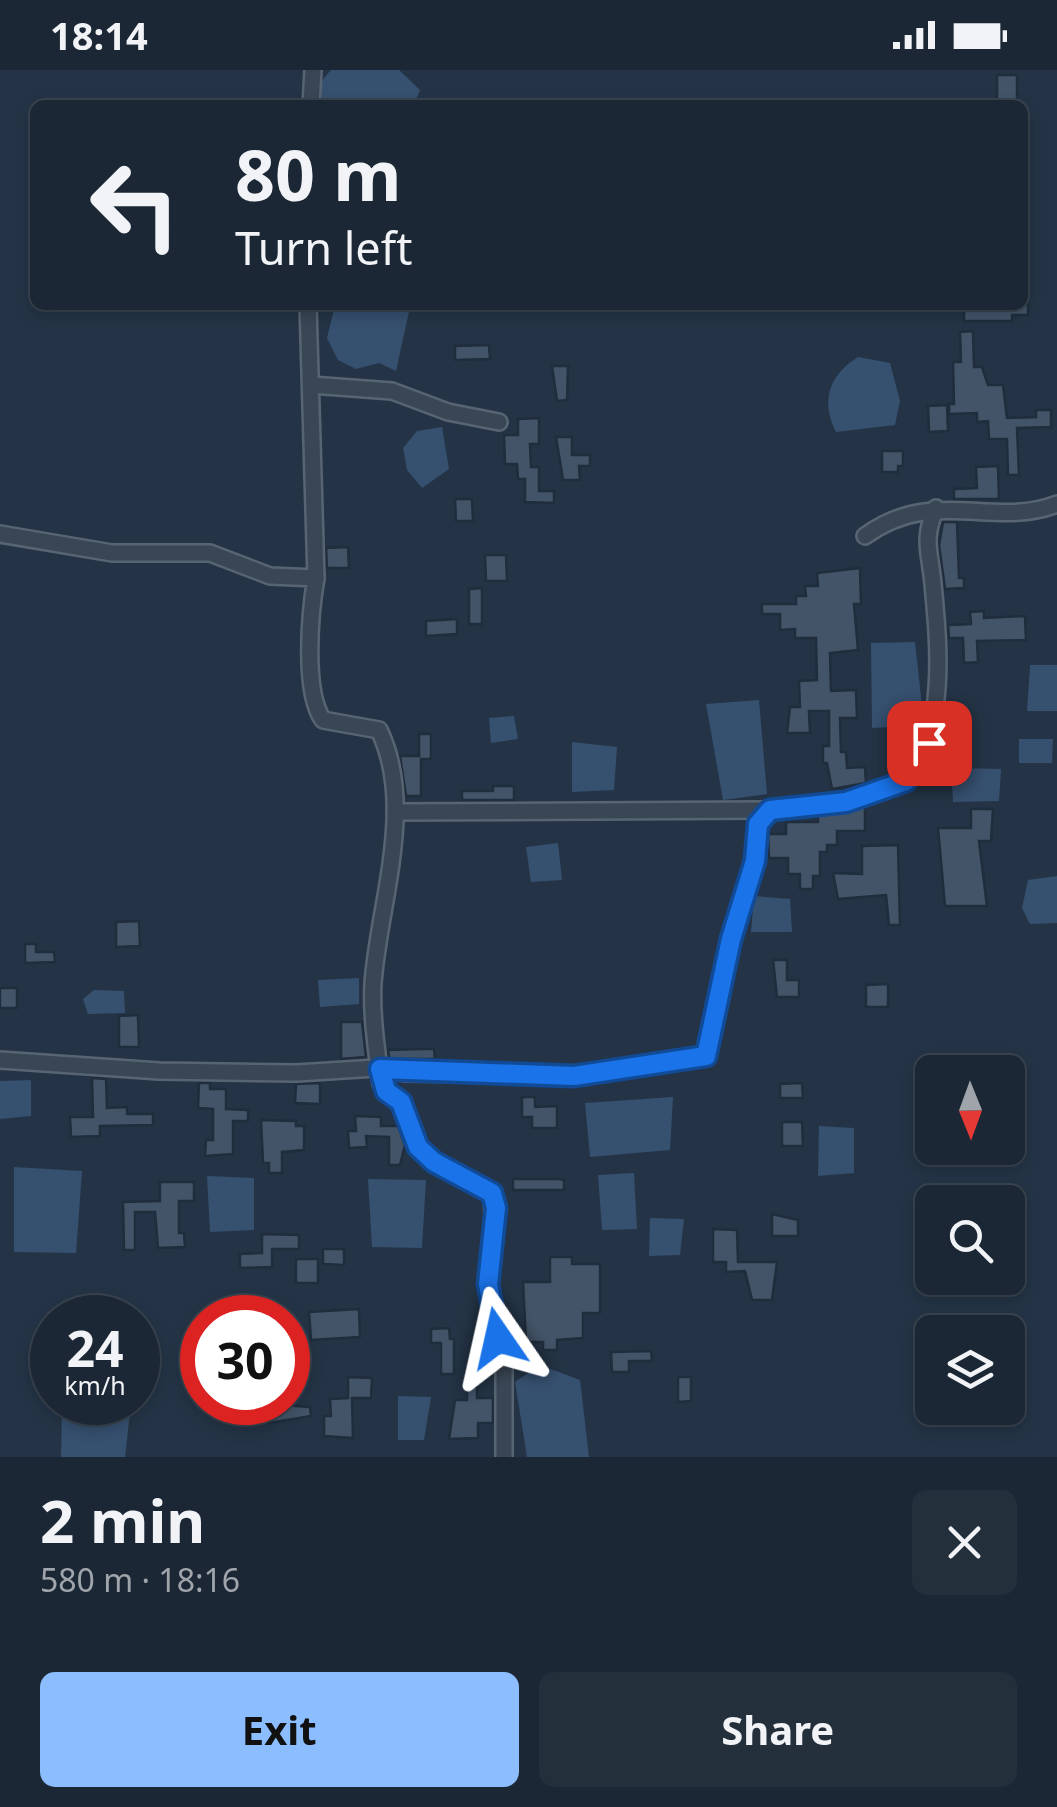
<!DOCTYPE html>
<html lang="en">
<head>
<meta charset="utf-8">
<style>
  :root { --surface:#1b2734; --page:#242f3c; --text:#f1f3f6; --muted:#a0a5ac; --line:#39444f; --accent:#8bbdff }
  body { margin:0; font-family:"Noto Sans",sans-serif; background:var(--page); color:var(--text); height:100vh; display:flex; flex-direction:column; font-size:38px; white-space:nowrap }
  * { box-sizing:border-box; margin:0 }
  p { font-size:32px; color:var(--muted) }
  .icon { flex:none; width:55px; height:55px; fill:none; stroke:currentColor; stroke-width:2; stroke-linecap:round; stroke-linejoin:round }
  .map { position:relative; height:1387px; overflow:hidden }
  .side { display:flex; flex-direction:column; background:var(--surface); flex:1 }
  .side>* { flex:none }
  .banner { position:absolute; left:30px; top:30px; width:998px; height:210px; border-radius:15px; box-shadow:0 5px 15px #0003,0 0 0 2px var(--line); background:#1b2734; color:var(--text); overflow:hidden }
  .needle { width:65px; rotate:179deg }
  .fabs { position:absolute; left:915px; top:985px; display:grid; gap:20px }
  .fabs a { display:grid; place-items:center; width:110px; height:110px; border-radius:15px; background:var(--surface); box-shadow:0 5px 15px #0003,0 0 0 2px var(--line); font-size:50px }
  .speed { position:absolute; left:30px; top:1225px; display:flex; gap:20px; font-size:50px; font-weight:700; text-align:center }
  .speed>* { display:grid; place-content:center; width:130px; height:130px; border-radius:50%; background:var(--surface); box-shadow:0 5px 15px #0003,0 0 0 2px var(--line); line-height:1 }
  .speed small { font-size:25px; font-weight:400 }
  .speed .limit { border:15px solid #d22; background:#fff; color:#111 }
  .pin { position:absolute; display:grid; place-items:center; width:85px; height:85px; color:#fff; margin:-42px; border-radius:20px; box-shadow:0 5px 15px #0006 }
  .me { position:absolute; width:110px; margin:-55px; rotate:349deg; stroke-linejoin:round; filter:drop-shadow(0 0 8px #0008) }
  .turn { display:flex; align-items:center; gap:35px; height:210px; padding:0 40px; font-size:45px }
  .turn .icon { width:130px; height:130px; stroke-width:2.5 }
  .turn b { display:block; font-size:70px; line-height:85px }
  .round { display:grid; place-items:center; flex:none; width:105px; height:105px; border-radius:15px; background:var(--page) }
  .summary { display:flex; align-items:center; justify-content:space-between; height:170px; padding:0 40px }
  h1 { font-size:60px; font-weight:700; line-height:75px }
  .primary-button { display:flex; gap:20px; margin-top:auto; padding:20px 40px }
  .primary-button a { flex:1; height:115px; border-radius:15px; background:var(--accent); color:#111; font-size:40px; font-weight:700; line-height:115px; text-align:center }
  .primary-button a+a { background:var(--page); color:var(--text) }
  .status { display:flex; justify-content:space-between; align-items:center; height:70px; padding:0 50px; background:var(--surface); direction:ltr }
  .status svg { height:28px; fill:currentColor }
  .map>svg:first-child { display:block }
  .water { fill:#36506f }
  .building { fill:#435468; stroke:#1f2d3c; stroke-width:2.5 }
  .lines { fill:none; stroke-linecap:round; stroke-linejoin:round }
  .minor-casing { stroke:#586472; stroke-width:20 }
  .minor { stroke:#394655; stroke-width:15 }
  .route-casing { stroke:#114b97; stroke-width:25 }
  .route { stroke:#1a73e8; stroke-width:18 }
</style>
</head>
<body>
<div class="status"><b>18:14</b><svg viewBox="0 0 49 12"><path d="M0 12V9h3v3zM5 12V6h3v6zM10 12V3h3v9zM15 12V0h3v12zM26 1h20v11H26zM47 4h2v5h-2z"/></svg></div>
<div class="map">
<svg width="1057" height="1387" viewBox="0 0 1057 1387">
  <rect width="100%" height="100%" fill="#243446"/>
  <!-- water -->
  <g class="water">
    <path d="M 331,0 L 399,0 L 420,20 L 414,35 L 318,35 L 318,15 Z"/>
    <path d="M 335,235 L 410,237 L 396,301 L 379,293 L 356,299 L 338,290 L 327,268 Z"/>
    <path d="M 858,287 L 890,293 L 900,331 L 895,355 L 836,362 C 820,331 829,305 858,287 Z"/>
    <path d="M 442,357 L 449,399 L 422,418 L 407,400 L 403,378 L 417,361 Z"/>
    <path d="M 915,572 L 924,655 L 872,658 L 871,573 Z"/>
    <path d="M 1030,595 L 1057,595 L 1057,641 L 1027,641 Z"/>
    <path d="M 759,630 L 767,724 L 723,730 L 706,634 Z"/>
    <path d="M 514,646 L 518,669 L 491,673 L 489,648 Z"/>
    <path d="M 1019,669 L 1053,669 L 1052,693 L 1019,693 Z"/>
    <path d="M 572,672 L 617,677 L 614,720 L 572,722 Z"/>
    <path d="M 951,698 L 1001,699 L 999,731 L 953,732 Z"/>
    <path d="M 558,773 L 562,810 L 531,812 L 526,777 Z"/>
    <path d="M 1057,806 L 1057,853 L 1030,854 L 1022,838 L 1028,810 Z"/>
    <path d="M 754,826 L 790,829 L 792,862 L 751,862 Z"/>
    <path d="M 359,908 L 359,934 L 320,937 L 318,910 Z"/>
    <path d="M 94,920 L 124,921 L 125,943 L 88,944 L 83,929 Z"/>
    <path d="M 31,1010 L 31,1046 L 0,1049 L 0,1011 Z"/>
    <path d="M 673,1027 L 670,1080 L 590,1087 L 585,1033 Z"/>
    <path d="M 819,1056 L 854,1058 L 854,1103 L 818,1106 Z"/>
    <path d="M 14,1097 L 82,1101 L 76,1183 L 14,1182 Z"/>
    <path d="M 634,1103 L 637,1159 L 602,1160 L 598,1105 Z"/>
    <path d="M 207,1106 L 254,1108 L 254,1160 L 210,1162 Z"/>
    <path d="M 368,1109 L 426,1110 L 422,1178 L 372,1177 Z"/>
    <path d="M 650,1148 L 684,1149 L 680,1185 L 649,1186 Z"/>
    <path d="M 540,1295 L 580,1310 L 589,1387 L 527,1387 L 515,1312 Z"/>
    <path d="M 398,1326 L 431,1327 L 424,1370 L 398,1370 Z"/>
    <path d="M 62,1333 L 131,1333 L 125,1387 L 61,1387 Z"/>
  </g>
  <!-- building -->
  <g class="building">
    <rect x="997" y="5" width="20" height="30"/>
    <path d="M 1022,235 L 1028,235 L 1028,245 L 1012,245 L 1012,251 L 964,251 L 964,237 Z"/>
    <path d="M 973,261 L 974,297 L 982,297 L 988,315 L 1003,315 L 1007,348 L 1036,347 L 1036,340 L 1051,340 L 1051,357 L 1017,358 L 1019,405 L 1008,405 L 1007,369 L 989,369 L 988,351 L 977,352 L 977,343 L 949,344 L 949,334 L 954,334 L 953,292 L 961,292 L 960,262 Z"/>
    <path d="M 489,275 L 490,289 L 455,290 L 455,276 Z"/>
    <path d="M 552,296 L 568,296 L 567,330 L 557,331 Z"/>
    <path d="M 947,335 L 948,361 L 929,362 L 928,336 Z"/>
    <path d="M 539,348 L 539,374 L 530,374 L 531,397 L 539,397 L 539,421 L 554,421 L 554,433 L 525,432 L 525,409 L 518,409 L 517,394 L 505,394 L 504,365 L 518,365 L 518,349 Z"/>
    <path d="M 556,367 L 572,367 L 572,385 L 590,385 L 590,396 L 579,396 L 580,410 L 563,410 Z"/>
    <path d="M 882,381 L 903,381 L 903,396 L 898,396 L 898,402 L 882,402 Z"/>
    <path d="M 998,396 L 999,429 L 954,429 L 954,419 L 977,418 L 976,397 Z"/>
    <path d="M 455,429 L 472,429 L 473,451 L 456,451 Z"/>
    <path d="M 943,452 L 957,452 L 959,508 L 964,508 L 964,518 L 945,519 L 939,475 Z"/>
    <path d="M 348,477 L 349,498 L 327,498 L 326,478 Z"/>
    <path d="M 485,485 L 506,485 L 507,511 L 486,511 Z"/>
    <path d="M 860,498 L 861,534 L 854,534 L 858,580 L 830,583 L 831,621 L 856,620 L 857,648 L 840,648 L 841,682 L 846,682 L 847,698 L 865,697 L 866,713 L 832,719 L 827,693 L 823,693 L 823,676 L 829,676 L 829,641 L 809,641 L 810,663 L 787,663 L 790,637 L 800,637 L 799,611 L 817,610 L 816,568 L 795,568 L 795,559 L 780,560 L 780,544 L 762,544 L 762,534 L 796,534 L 796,526 L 806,526 L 805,516 L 818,516 L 817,503 Z"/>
    <path d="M 482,518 L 482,554 L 469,554 L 469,519 Z"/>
    <path d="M 984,541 L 984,548 L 1025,546 L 1026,570 L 977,571 L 978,592 L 964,593 L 963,568 L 949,568 L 948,555 L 971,554 L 970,542 Z"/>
    <path d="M 457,549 L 457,564 L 426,566 L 426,551 Z"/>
    <path d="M 419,664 L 431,664 L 431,689 L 421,689 L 421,726 L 406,726 L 400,686 L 419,686 Z"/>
    <path d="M 493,716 L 514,716 L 514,730 L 462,730 L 462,721 L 493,721 Z"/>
    <path d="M 865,737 L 865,761 L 837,761 L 837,775 L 827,775 L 827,782 L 820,782 L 820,806 L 813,806 L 813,819 L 800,819 L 800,804 L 788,804 L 788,788 L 769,788 L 768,764 L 786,764 L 786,752 L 818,752 L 818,746 Z"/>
    <path d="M 971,739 L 993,739 L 991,771 L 979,771 L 987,836 L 945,836 L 938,758 L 971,758 Z"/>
    <path d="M 898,775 L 900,855 L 889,855 L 886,825 L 838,829 L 833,803 L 862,804 L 862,776 Z"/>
    <path d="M 139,851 L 140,876 L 116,877 L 116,852 Z"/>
    <path d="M 25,874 L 36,874 L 36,882 L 54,882 L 55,892 L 25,893 Z"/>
    <path d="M 773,890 L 787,890 L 787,910 L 799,910 L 799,927 L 777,927 Z"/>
    <path d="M 888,914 L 888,937 L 866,937 L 866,915 Z"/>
    <rect x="0" y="918" width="17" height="20"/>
    <path d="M 138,945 L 139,977 L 119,977 L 119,946 Z"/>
    <path d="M 341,952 L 362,952 L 366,987 L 341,989 Z"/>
    <path d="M 422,979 L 434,979 L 435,989 L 389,989 L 388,980 Z"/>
    <path d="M 92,1008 L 106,1009 L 107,1038 L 127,1037 L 127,1044 L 153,1044 L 153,1055 L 100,1056 L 100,1066 L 71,1067 L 70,1047 L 93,1047 Z"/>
    <path d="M 199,1013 L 210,1013 L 210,1019 L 226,1019 L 226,1039 L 248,1040 L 248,1051 L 233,1051 L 233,1084 L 205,1086 L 206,1070 L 213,1070 L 213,1039 L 198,1038 Z"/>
    <path d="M 320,1013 L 320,1034 L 295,1033 L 296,1014 Z"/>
    <path d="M 802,1013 L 803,1028 L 780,1028 L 780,1014 Z"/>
    <path d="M 522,1027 L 535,1027 L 535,1037 L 557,1036 L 557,1058 L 532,1058 L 532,1047 L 522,1047 Z"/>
    <path d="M 355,1046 L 381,1047 L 381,1056 L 398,1056 L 405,1075 L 400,1095 L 389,1095 L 389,1067 L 366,1066 L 367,1077 L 349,1078 L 348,1061 L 356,1061 Z"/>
    <path d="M 261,1050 L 296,1051 L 296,1056 L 304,1056 L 304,1080 L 282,1082 L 282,1103 L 269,1103 L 269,1093 L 263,1093 Z"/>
    <path d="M 782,1052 L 802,1052 L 803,1076 L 782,1076 Z"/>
    <path d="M 513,1109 L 559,1109 L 564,1110 L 564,1120 L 513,1120 Z"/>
    <path d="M 160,1112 L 194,1112 L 194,1131 L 179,1131 L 179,1163 L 184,1163 L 185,1177 L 158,1178 L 155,1142 L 135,1142 L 135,1180 L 124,1180 L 123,1132 L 160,1131 Z"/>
    <path d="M 772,1144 L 798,1150 L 798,1166 L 772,1166 Z"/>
    <path d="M 713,1159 L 737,1160 L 738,1192 L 777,1192 L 772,1230 L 752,1230 L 745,1201 L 726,1202 L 726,1192 L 713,1192 Z"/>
    <path d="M 262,1164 L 299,1165 L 299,1179 L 272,1179 L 272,1197 L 240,1198 L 240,1184 L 262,1183 Z"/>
    <path d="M 323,1179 L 344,1179 L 344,1195 L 323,1194 Z"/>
    <path d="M 550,1187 L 572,1187 L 572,1194 L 600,1194 L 600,1243 L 583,1243 L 583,1268 L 557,1270 L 557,1280 L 543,1280 L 543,1272 L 526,1272 L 523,1212 L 550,1212 Z"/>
    <rect x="296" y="1189" width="22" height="24"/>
    <path d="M 359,1239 L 360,1267 L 311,1270 L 309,1242 Z"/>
    <path d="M 449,1258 L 450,1269 L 454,1269 L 454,1304 L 441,1304 L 441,1273 L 431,1273 L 431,1259 Z"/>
    <path d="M 651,1281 L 652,1291 L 629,1291 L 629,1302 L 612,1302 L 611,1282 Z"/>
    <path d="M 467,1301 L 477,1301 L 477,1328 L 493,1328 L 493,1353 L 478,1353 L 478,1368 L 449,1369 L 455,1330 L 467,1330 Z"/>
    <path d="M 348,1307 L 372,1308 L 371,1328 L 352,1328 L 353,1368 L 324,1366 L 324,1346 L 331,1346 L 330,1329 L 348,1328 Z"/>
    <path d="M 678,1307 L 691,1307 L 691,1331 L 678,1332 Z"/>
    <path d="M 282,1335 L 310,1337 L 311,1346 L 269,1353 L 269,1336 Z"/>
  </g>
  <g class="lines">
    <defs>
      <g id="minor">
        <path d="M 311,35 L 313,0"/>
        <path d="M 308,235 L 316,508"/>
        <path d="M 311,315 L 392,321 L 448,342 L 499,352"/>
        <path d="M 0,464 L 112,483 L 210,483 L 270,506 L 316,508 C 310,542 303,622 323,650 L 379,660 C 416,736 379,833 373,913 C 371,944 377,983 381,1014 L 401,1032 L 418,1077 L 434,1091 L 492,1123 L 494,1167 L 488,1214 L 504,1297 L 504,1387"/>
        <path d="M 865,466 C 934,416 993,459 1057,434"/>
        <path d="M 395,742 L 770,740 L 846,732 L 906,711 C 947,659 939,577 933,514 C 930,481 922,470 936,438"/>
        <path d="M 0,990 L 159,1001 L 297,1003 L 376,998 L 405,1003 L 574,1005 L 706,987 L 731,869 L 755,791 L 758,754 L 770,740"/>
      </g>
    </defs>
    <!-- minor casing -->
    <use href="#minor" class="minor-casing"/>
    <!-- minor -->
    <use href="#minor" class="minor"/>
  </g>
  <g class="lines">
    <defs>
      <path id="route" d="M 498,1268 L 488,1214 L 496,1138 L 492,1123 L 434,1092 L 418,1077 L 401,1032 L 386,1021 L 380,999 L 574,1006 L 706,986 L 731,869 L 755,791 L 758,754 L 770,740 L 846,732 L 906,711 L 929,673"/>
    </defs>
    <!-- route casing -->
    <use href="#route" class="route-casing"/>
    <!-- route -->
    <use href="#route" class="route"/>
  </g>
</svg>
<div class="fabs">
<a><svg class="needle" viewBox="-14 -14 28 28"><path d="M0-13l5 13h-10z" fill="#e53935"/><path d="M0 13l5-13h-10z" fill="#a0a5ac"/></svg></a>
<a><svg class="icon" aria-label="search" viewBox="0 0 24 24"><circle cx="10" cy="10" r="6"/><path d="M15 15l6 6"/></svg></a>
<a><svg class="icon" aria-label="layers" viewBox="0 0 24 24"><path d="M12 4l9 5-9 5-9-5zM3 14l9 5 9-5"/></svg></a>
</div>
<div class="speed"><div>24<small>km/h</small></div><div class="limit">30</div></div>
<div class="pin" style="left:929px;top:673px;background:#d93025"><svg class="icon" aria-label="arrive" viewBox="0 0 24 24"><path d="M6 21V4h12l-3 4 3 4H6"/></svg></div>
<svg class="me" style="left:498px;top:1268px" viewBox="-20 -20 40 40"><path d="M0-17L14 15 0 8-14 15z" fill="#1a73e8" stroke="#fff" stroke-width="4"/></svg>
<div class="banner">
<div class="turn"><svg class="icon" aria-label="left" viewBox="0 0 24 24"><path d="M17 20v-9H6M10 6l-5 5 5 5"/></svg><div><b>80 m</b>Turn left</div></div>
</div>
</div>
<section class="side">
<div class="summary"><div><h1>2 min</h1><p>580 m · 18:16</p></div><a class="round"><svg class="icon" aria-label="close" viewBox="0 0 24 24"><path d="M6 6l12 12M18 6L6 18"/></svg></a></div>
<div class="primary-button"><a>Exit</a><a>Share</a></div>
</section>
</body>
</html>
